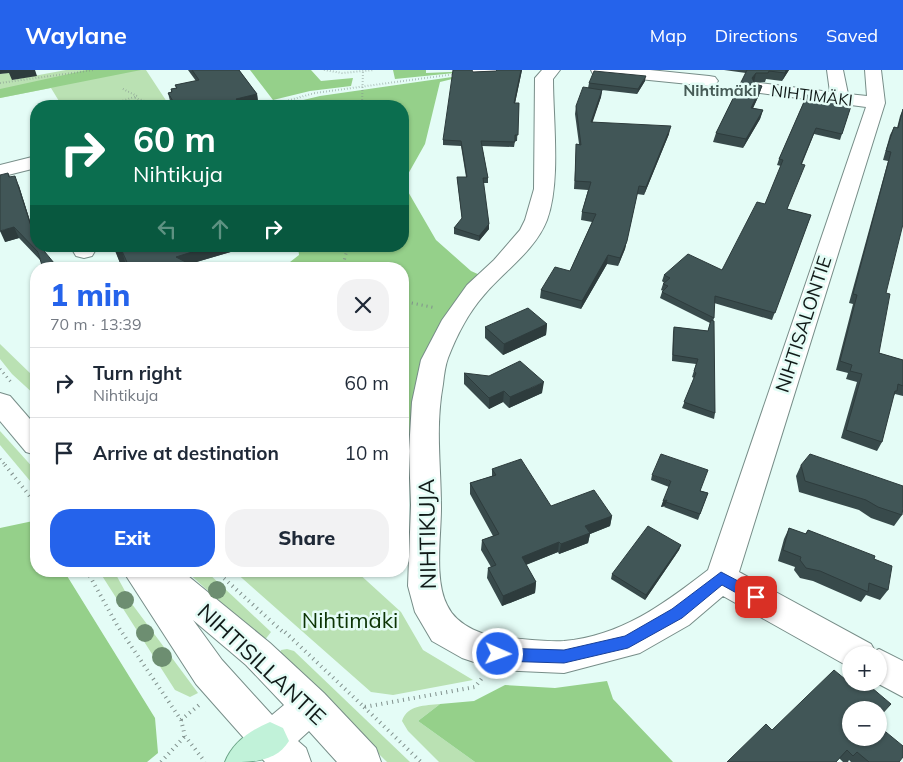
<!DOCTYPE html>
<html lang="en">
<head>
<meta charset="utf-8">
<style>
  :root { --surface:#fff; --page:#f2f2f3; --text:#1f2937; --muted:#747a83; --line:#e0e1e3; --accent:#2563eb }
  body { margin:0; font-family:Mulish,sans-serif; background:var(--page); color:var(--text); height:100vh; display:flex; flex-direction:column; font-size:19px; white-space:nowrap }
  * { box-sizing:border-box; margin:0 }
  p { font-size:16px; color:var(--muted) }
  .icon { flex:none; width:28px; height:28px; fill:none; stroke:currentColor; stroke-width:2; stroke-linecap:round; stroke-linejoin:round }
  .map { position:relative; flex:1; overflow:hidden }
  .drawer { position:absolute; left:30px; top:192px; width:379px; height:315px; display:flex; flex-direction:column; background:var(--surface); border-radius:20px; box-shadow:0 1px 4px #0004 }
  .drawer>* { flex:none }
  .guide { position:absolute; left:30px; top:30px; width:379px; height:152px; border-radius:20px; box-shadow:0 1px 4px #0004; background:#0b6e4f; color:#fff; overflow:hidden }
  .tools { position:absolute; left:842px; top:576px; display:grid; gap:10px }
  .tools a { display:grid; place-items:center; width:45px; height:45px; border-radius:50%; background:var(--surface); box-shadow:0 1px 4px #0004; font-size:25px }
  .pin { position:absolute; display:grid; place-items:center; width:42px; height:42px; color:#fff; margin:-21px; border-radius:10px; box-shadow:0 2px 8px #0006 }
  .me { position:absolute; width:55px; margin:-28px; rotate:92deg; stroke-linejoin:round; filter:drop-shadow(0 0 4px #0008) }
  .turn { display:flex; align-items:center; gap:18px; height:105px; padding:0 20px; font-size:22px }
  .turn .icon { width:65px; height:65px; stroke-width:2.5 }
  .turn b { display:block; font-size:35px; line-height:42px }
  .lanes { display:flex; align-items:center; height:48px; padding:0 20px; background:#0003; justify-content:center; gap:25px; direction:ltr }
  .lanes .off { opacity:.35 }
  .round { display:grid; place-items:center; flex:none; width:52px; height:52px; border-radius:20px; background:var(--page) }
  .summary { display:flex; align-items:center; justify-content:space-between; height:85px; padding:0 20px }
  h1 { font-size:30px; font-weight:800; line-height:38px; color:var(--accent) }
  .cta { display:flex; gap:10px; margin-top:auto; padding:10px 20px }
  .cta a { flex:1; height:58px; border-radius:20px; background:var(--accent); color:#fff; font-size:20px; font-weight:800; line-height:58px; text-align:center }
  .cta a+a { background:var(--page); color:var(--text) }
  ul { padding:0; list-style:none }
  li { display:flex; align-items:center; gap:15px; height:70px; padding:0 20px; border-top:1px solid var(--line) }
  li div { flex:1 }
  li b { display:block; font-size:19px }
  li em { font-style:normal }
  header { display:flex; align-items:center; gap:30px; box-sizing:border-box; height:70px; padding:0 25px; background:var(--accent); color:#fff }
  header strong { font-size:24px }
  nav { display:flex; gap:28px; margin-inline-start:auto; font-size:18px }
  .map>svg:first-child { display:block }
  .green { fill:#bae1b3 }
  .forest { fill:#95d08a }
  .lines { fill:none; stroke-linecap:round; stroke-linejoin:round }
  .minor-casing { stroke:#778d88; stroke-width:2 }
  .major-casing { stroke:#69a185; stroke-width:2 }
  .path-far2 { stroke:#81918d; stroke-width:2; stroke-dasharray:0.5 2.5; stroke-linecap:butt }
  .path-far1 { stroke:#81918d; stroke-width:3; stroke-dasharray:1 4; stroke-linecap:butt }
  .path { stroke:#81918d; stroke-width:4; stroke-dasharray:1 4.5; stroke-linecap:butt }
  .minor { fill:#fff; fill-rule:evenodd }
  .major { fill:#c1f2d9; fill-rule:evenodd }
  .tree { fill:#6d8e71 }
  .wall { fill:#384a4b }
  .shaded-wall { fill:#2e3c3d }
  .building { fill:#415657; stroke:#2e3c3d }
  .route { fill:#2563eb; stroke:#184099 }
  .labels { text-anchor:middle; stroke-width:5; stroke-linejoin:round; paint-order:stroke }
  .far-neighbourhood-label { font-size:16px; font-weight:bold; fill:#465b56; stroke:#e4fcf6 }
  .far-street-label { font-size:16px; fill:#111a18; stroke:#e4fcf6 }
  .street-label { font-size:19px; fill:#111a18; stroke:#e4fcf6 }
  .near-street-label { font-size:22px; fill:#111a18; stroke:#e4fcf6 }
  .near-park-label { font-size:22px; fill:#0c3405; stroke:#e4fcf6 }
</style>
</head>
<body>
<header>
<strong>Waylane</strong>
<nav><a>Map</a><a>Directions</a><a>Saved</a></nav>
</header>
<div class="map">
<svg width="903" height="692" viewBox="0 0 903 692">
  <rect width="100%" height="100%" fill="#e4fcf6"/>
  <!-- green -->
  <g class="green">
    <path d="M 66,0 L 146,0 L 167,32 L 147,36 L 62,36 L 51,18 L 0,28 L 0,4 L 12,2 L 12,10 Z"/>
    <path d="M 0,274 L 33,306 L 36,304 L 36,326 L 12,304 L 0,289 Z"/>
    <path d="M 0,361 L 36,401 L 36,418 L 0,375 Z"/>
    <path d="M 99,501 L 114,501 L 132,534 L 198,623 L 190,627 L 175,620 Z"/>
    <path d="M 186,501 L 206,501 L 271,562 L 264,571 Z"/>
    <path d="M 234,501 L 356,501 L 401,542 L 423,580 L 473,610 L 393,625 L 371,622 Z"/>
    <path d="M 287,579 L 294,581 L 410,692 L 387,692 L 279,586 L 281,580 Z"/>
    <path d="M 440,634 L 418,651 L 475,692 L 439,692 L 408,661 L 402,651 C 408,634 425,636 440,634 Z"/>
  </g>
  <!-- forest -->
  <g class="forest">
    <path d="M 87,0 L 141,0 L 0,28 L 0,19 Z"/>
    <path d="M 250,0 L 311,0 L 321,11 L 353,8 L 351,16 L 310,21 L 273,30 Z"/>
    <path d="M 393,0 L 426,0 L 426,3 L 474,1 L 395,9 Z"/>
    <path d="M 473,4 L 440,12 L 425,74 L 403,113 L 436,170 L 471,201 L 482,206 L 462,229 L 411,405 L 403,412 L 402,199 L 281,199 L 299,185 L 298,176 L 402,176 L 402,36 L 278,36 L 320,26 Z"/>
    <path d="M 33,451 L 36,456 L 36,501 L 64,501 L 155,648 L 158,683 L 147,692 L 0,692 L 0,458 Z"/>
    <path d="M 607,611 L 613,629 L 673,692 L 475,692 L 418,651 L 440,634 L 474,631 L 505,615 L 555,618 Z"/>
  </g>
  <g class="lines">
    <defs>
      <g id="minor">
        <path d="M 471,0 L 498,0 L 496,4 L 473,5 Z"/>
        <path d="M 542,0 L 560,0 L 553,9 C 553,50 561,112 547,150 C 535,181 504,201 484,225 C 468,243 456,267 448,288 C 445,296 444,305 443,314 C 435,358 441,394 441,438 C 441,466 434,510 447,535 C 457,557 486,567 508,568 C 526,569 546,572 564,571 C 621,566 664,534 708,500 L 866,37 L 760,23 L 754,22 L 751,18 L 754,14 L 760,13 L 830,22 L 827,0 L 843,0 L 848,24 L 867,26 L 865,0 L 881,0 L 885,33 L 739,502 L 871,574 L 875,581 L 879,579 L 903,591 L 903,627 L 875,612 L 879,612 L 879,585 L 851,585 L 851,598 L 723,526 L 689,555 L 640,583 L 564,603 L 498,600 L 462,588 L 432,571 L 415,542 L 408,516 L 411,435 L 409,381 L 412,332 L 421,290 L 442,250 L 467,215 L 494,190 L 520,160 L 525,150 L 534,119 L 535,8 Z"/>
        <path d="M 591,0 L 650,0 L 709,6 L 715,7 L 718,11 L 715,15 L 709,16 L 599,5 L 593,4 Z"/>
        <path d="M 36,86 L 36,98 L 0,107 L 0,95 Z"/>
        <path d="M 70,176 L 92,176 L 95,181 L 92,186 L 84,188 L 76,186 Z"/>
        <path d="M 0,323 L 10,326 L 36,356 L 36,385 L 26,382 L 0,351 Z"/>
        <path d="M 123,501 L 182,501 L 270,573 L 324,623 L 376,678 L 381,692 L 337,692 L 309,661 L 298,671 L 306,678 L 311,692 L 265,692 L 196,614 ZM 193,550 L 246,595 L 284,635 L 272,645 L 222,590 Z"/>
      </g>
      <path id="major" d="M 270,652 L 283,658 L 289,671 C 276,692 254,692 225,692 C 233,672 251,660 270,652 Z"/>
    </defs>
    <!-- minor casing -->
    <use href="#minor" class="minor-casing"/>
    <!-- major casing -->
    <use href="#major" class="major-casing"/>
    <!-- path-far2 -->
    <g class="path-far2">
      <path d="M 324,0 L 342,3 L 374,0"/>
      <path d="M 0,13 L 94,0"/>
      <path d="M 123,19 L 137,26 L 122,31 L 125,36"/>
      <path d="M 135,28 L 157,35"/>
      <path d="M 103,36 L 100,31 L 116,35 L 123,32"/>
      <path d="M 268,36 L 315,23 L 455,4"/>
      <path d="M 362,36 L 363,0"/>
    </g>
    <!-- path-far1 -->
    <g class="path-far1">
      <path d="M 342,199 L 348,176"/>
      <path d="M 402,231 L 436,238"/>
      <path d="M 0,299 L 11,312"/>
      <path d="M 0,389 L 6,396"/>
    </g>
    <!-- path -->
    <g class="path">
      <path d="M 5,395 L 36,434"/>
      <path d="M 87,501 L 117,555 L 181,650 L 185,666 L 205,692"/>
      <path d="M 216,501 L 284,563"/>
      <path d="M 285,562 L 364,637 L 475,617 L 482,608"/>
      <path d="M 364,637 L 421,692"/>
      <path d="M 181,650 L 199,635"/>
      <path d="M 161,692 L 185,666"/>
    </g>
    <!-- minor -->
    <use href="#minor" class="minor"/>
    <!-- major -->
    <use href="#major" class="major"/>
  </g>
  <!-- trees -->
  <g class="tree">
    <circle cx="217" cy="520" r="9"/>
    <circle cx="125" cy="530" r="9"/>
    <circle cx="145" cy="563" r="9"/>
    <circle cx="162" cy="587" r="10"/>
  </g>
  <!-- wall -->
  <g class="wall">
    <path d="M 188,0 L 239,0 L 257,24 L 258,32 L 242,36 L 173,36 L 170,31 L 168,23 L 171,22 L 171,19 L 176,18 L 175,15 L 196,11 Z"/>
    <path d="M 497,0 L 522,0 L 515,33 L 519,33 L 517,71 L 515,71 L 514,77 L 482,76 L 488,108 L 488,113 L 483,113 L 489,154 L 489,159 L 479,171 L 454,164 L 454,158 L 462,149 L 457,107 L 466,107 L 461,76 L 443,75 L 443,70 L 473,2 L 496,1 Z"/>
    <path d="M 724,0 L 789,0 L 782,11 L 766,9 L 765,12 L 754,12 L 755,14 L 762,16 L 759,25 L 753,38 L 763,40 L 760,49 L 743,78 L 713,72 L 716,63 L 746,3 Z"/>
    <path d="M 645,11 L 637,24 L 593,19 L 602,20 L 601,27 L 592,52 L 669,64 L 644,125 L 637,124 L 625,179 L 618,196 L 607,194 L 581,239 L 540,228 L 541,220 L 570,201 L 592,152 L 581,150 L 582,142 L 588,120 L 574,119 L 576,82 L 576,74 L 579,74 L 575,44 L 576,36 L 588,18 L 589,13 Z"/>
    <path d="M 807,25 L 852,33 L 840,70 L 814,64 L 802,94 L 787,139 L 811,145 L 772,250 L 714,233 L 714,248 L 713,251 L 715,343 L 714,349 L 682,338 L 694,308 L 692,307 L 696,294 L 672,291 L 673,262 L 674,257 L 708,261 L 710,253 L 660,228 L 662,222 L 663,221 L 661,220 L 663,214 L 664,213 L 662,211 L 664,205 L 722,200 L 765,134 L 781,96 L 777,95 L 779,89 Z"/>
    <path d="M 903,39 L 886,223 L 879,283 L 903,290 L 903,326 L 895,324 L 893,327 L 882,372 L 877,381 L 841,368 L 857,312 L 846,309 L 848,303 L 836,300 L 853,234 L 849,233 L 888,91 L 883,90 L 890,65 L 894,57 L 897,58 L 900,46 Z"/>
    <path d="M 8,103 L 10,107 L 19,116 L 36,170 L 36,176 L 41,191 L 19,168 L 5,172 Z"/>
    <path d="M 113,176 L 251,176 L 190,194 L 199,199 L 129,199 L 125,192 L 120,193 Z"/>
    <path d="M 547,254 L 546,265 L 503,285 L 485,268 L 485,257 Z"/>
    <path d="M 464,303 L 542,323 L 509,338 L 503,332 L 489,339 L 464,314 Z"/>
    <path d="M 801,395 L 902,445 L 894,456 L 871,448 L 859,440 L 799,422 L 796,406 Z"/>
    <path d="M 492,399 L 551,436 L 612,446 L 610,456 L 590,464 L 588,473 L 559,484 L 558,482 L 526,495 L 536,512 L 535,523 L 502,536 L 487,508 L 488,498 L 491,497 L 481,480 L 482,470 L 493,466 L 470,424 L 470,413 L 492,406 Z"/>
    <path d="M 652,405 L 708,423 L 698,450 L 664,437 L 665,436 L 661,437 L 669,417 L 651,410 Z"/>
    <path d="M 789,458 L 805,464 L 808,460 L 874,489 L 888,520 L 880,530 L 866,525 L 861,532 L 813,511 L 800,508 L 794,500 L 795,497 L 778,491 L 784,469 Z"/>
    <path d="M 681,475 L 679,480 L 645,530 L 611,509 L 612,504 Z"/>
    <path d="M 851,640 L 881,658 L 899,692 L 851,692 L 849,690 L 848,692 L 843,692 L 839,688 L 772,660 Z"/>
  </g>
  <!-- shaded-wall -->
  <g class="shaded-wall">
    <path d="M 0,0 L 35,0 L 37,6 L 12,10 L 9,3 L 0,4 Z"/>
    <path d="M 521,0 L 522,0 L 514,38 L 514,33 Z"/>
    <path d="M 786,0 L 789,0 L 782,11 L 785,3 Z"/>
    <path d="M 756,3 L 754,12 L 752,8 Z"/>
    <path d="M 646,6 L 645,11 L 637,24 L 638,19 Z"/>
    <path d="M 762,16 L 759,25 L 749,47 L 751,38 Z"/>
    <path d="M 602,20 L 601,27 L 590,60 L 591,52 Z"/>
    <path d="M 257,24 L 258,32 L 239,36 L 236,29 Z"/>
    <path d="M 763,40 L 760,49 L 743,78 L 746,69 Z"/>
    <path d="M 671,56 L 669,64 L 644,125 L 646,117 Z"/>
    <path d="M 15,106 L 19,116 L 36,170 L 36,173 Z"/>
    <path d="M 639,116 L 625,179 L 618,196 L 620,188 Z"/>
    <path d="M 489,154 L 489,159 L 479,171 L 479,166 Z"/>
    <path d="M 14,157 L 19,168 L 5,172 L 0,161 Z"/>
    <path d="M 211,176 L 251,176 L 179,197 L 176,187 Z"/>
    <path d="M 122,181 L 125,192 L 120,193 L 116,182 Z"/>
    <path d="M 608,185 L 607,194 L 581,239 L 582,231 Z"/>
    <path d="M 547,254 L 546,265 L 503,285 L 504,274 Z"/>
    <path d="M 544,312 L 542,323 L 509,338 L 510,327 Z"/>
    <path d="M 504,321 L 503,332 L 489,339 L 489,328 Z"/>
    <path d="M 667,430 L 665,436 L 661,437 L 663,431 Z"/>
    <path d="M 612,446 L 610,456 L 590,464 L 588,473 L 559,484 L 561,474 L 585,456 Z"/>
    <path d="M 559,472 L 558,482 L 520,497 L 522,487 Z"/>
    <path d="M 681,475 L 679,480 L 645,530 L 646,525 Z"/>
    <path d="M 536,512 L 535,523 L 502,536 L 503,526 Z"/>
  </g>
  <!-- building -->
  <g class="building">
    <path d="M 192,0 L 239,0 L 257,24 L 236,29 L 242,36 L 176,36 L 168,23 L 172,22 L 171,19 L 177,18 L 175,15 L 199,10 Z"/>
    <path d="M 453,0 L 472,0 L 473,2 L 496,1 L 497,0 L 521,0 L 514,33 L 519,33 L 518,65 L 515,65 L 515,72 L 481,71 L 488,108 L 483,108 L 489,154 L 479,166 L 454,158 L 462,148 L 457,107 L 467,107 L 461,71 L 443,70 Z"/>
    <path d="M 747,0 L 786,0 L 785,3 L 769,1 L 768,3 L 756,3 L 752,8 L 755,14 L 762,16 L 751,38 L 763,40 L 746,69 L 716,63 Z"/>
    <path d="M 594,1 L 646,6 L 638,19 L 589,13 Z"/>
    <path d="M 583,17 L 602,20 L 591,52 L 671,56 L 646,117 L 639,116 L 627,171 L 620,188 L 608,185 L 582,231 L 541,220 L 555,197 L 570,201 L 596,144 L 582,142 L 591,112 L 575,111 L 576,74 L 581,75 L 576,36 Z"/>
    <path d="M 807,25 L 852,33 L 842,64 L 816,58 L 801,94 L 805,95 L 787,139 L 811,145 L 775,243 L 715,226 L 714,248 L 662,222 L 668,216 L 663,214 L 670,208 L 664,205 L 688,184 L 722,200 L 757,132 L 765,134 L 783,90 L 779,89 Z"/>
    <path d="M 903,39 L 903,154 L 886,223 L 890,224 L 879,283 L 903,290 L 903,316 L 898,314 L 897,321 L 895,321 L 882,372 L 846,360 L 862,304 L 850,301 L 852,295 L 840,291 L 857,225 L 853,224 L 891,82 L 886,81 L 894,57 L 898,58 Z"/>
    <path d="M 8,103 L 9,107 L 15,106 L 36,172 L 36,176 L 40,176 L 59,199 L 43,199 L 38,182 L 14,157 L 0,161 L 0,105 Z"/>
    <path d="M 113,176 L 211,176 L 176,187 L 199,199 L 130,199 L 122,181 L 116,182 Z"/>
    <path d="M 528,238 L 547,254 L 504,274 L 485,257 Z"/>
    <path d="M 711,250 L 714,251 L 715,343 L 684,332 L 696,303 L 694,301 L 698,289 L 673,285 L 674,257 L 708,261 Z"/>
    <path d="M 520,291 L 544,312 L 510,327 L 504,321 L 489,328 L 464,303 L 489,306 Z"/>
    <path d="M 661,384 L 708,400 L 700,421 L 708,423 L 700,444 L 666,432 L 667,430 L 663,431 L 671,411 L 652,405 Z"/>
    <path d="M 810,384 L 903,416 L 903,437 L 902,445 L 878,437 L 866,430 L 805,411 L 801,395 Z"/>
    <path d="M 521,389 L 551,436 L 594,420 L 612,446 L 585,456 L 590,463 L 561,474 L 559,472 L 522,487 L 536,512 L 503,526 L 488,498 L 496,495 L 482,470 L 499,464 L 470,413 L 496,405 L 492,399 Z"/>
    <path d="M 648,456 L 681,475 L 646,525 L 612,504 Z"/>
    <path d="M 789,458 L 806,464 L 808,460 L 875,486 L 874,489 L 892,496 L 888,520 L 869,513 L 868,522 L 820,501 L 806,498 L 800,490 L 801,487 L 783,480 Z"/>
    <path d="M 834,600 L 851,614 L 853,612 L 865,612 L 891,634 L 879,647 L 879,640 L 851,640 L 851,668 L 879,668 L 879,648 L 885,654 L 881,658 L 903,676 L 903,687 L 899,692 L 869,692 L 857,682 L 853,686 L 847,680 L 836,692 L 727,692 L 766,654 L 772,660 Z"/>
  </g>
  <!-- route -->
  <path class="route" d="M 721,502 L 761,523 L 763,527 L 761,531 L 756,533 L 751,531 L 722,515 L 682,548 L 628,578 L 564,593 L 498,591 L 493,589 L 490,584 L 493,580 L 498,578 L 564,580 L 625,566 L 672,539 Z"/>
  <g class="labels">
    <!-- far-neighbourhood labels -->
    <g class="far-neighbourhood-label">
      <text x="720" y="26">Nihtimäki</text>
    </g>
    <!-- far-street labels -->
    <g class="far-street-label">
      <text transform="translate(812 25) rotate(7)" y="6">NIHTIMÄKI</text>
    </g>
    <!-- street labels -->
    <g class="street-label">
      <text transform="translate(803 254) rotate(-72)" y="7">NIHTISALONTIE</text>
    </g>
    <!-- near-street labels -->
    <g class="near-street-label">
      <text transform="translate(427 464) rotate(-91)" y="8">NIHTIKUJA</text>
      <text transform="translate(262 594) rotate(43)" y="8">NIHTISILLANTIE</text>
    </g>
    <!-- near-park labels -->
    <g class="near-park-label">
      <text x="350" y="558">Nihtimäki</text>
    </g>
  </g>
</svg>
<div class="tools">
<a>+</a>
<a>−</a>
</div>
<div class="pin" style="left:756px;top:527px;background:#d93025"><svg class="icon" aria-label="arrive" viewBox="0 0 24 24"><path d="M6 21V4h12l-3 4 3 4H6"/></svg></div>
<svg class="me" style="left:498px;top:584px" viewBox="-20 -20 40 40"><circle r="17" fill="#2563eb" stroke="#fff" stroke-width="3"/><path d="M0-11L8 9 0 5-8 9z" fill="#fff"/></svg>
<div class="guide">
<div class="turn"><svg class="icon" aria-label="right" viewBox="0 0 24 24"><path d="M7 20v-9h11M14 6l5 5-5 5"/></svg><div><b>60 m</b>Nihtikuja</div></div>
<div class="lanes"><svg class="icon off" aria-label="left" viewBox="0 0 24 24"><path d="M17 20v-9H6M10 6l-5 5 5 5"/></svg><svg class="icon off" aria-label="ahead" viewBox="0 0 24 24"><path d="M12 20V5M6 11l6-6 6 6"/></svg><svg class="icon" aria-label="right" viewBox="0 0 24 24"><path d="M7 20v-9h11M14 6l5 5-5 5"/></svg></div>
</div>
<section class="drawer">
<div class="summary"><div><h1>1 min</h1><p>70 m · 13:39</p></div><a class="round"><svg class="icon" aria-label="close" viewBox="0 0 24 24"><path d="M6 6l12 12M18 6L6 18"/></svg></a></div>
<ul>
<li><svg class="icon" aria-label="right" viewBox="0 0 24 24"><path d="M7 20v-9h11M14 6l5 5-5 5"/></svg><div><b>Turn right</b><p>Nihtikuja</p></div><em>60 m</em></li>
<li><svg class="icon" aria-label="arrive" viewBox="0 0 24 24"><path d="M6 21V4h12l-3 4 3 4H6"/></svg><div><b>Arrive at destination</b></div><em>10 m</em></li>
</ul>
<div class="cta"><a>Exit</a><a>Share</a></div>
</section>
</div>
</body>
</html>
